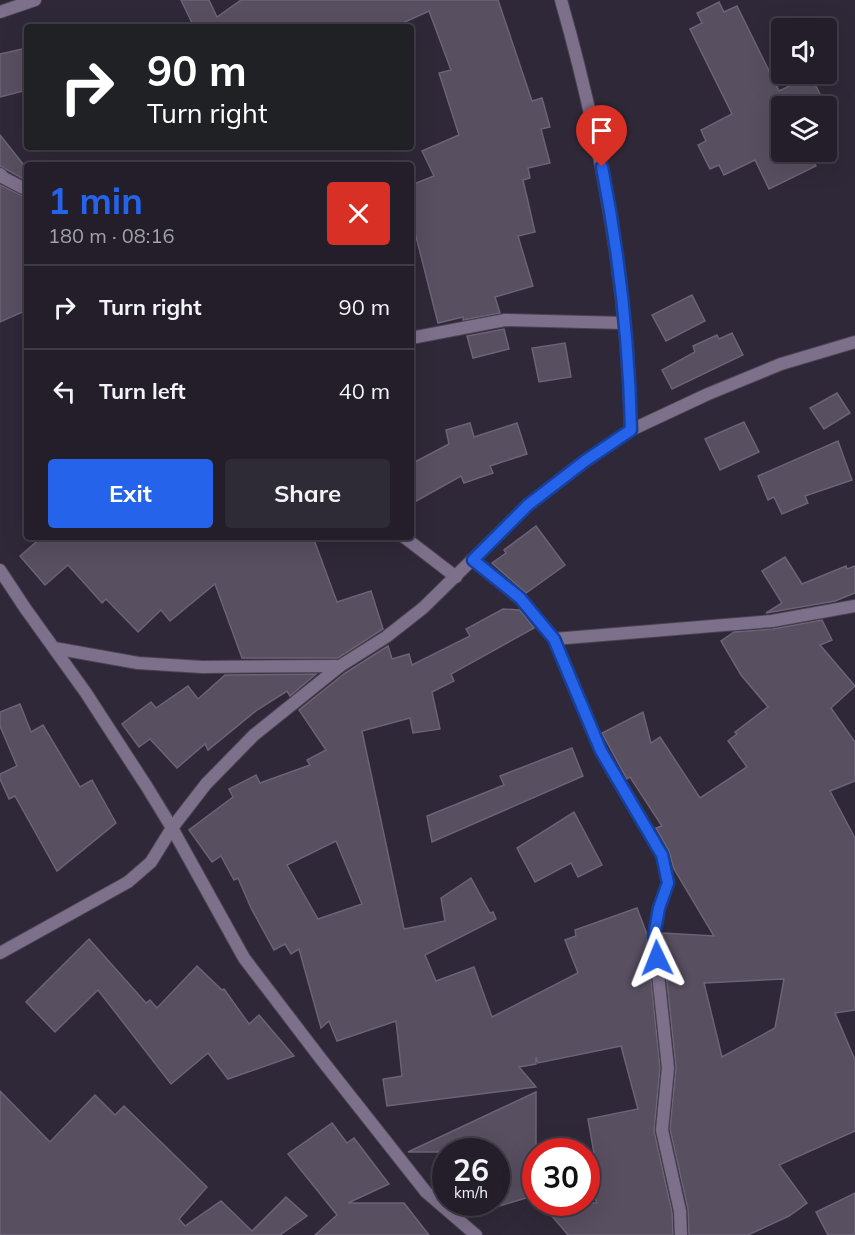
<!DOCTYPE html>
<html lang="en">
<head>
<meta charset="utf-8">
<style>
  :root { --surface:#231e2a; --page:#2f2b36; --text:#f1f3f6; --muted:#a3a2a8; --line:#403c47; --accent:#2563eb }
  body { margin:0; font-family:Mulish,sans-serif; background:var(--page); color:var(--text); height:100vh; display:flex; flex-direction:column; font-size:22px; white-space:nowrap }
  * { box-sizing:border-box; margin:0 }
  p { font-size:20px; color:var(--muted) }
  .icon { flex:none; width:33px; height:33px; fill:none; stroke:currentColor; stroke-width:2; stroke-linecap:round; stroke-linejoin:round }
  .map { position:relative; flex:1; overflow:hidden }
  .side { position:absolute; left:24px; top:162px; width:390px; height:378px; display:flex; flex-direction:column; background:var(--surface); border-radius:6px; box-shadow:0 6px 24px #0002,0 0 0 2px var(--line) }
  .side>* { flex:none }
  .banner { position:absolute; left:24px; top:24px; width:390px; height:126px; border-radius:6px; box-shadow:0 6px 24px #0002,0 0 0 2px var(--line); background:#202124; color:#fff; overflow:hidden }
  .buttons { position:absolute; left:771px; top:18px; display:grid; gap:12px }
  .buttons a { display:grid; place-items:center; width:66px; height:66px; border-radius:6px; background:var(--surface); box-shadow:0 6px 24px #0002,0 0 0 2px var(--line); font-size:30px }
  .speed { position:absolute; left:432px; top:1138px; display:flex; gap:12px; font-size:30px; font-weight:700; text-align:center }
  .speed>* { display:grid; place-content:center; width:78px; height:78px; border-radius:50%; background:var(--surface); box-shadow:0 6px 24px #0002,0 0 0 2px var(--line); line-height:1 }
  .speed small { font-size:15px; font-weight:400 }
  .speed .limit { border:9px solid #d22; background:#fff; color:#111 }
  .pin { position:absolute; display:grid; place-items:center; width:51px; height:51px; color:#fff; margin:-62px -26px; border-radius:50% 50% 50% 0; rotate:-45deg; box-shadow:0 0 6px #0007 }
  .pin .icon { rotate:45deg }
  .me { position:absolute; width:66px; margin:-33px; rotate:358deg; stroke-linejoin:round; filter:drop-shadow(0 0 4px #0008) }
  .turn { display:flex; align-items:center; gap:21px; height:126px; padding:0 24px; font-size:27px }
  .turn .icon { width:78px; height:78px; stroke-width:2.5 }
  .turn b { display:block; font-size:42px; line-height:51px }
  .round { display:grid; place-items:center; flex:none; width:63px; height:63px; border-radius:6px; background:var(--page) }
  .headline { display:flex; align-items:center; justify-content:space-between; height:102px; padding:0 24px }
  h1 { font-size:36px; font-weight:700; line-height:45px; color:var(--accent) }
  .primary-button { display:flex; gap:12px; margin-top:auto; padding:12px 24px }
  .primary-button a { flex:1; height:69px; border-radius:6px; background:var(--accent); color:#fff; font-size:24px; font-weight:700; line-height:69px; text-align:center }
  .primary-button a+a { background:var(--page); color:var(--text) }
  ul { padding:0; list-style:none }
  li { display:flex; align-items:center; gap:18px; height:84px; padding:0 24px; border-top:2px solid var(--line) }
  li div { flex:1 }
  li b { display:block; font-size:22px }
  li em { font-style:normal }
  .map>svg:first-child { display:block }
  .building { fill:#584f61; stroke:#6c6376; stroke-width:1.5; fill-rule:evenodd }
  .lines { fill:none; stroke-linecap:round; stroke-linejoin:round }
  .street-casing { stroke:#4b4453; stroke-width:14 }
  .street { stroke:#7d708b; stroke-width:12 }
  .route-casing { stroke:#184099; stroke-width:15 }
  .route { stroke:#2563eb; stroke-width:10 }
</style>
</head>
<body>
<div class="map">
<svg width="855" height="1235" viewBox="0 0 855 1235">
  <rect width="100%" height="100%" fill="#2f2838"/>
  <!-- building -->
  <g class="building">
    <path d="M 181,0 L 209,0 L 217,17 L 241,0 L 498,0 L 532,101 L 542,98 L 550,127 L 541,129 L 550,163 L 528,168 L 530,178 L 523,180 L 535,232 L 518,236 L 533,286 L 495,297 L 500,313 L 463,320 L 463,317 L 438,323 L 411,217 L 411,185 L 434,176 L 422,151 L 459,135 L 439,73 L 451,70 L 429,11 L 394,27 L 194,27 Z"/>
    <path d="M 719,2 L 724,12 L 737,6 L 779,91 L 811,76 L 826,106 L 782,106 L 782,152 L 809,152 L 816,166 L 769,189 L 755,160 L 724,175 L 719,165 L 710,169 L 698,145 L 706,141 L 701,130 L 732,114 L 690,29 L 702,23 L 697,13 Z"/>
    <path d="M 27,48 L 27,90 L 0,97 L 0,54 Z"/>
    <path d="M 0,135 L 27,169 L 27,181 L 0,166 Z"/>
    <path d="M 0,185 L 27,198 L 27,310 L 0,322 Z"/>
    <path d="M 692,295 L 705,321 L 666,341 L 652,315 Z"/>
    <path d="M 504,329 L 509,349 L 473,358 L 467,336 Z"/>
    <path d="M 732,333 L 743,355 L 672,389 L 662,370 L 695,352 L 693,346 L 717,335 L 719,339 Z"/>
    <path d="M 565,343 L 571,377 L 539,382 L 532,348 Z"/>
    <path d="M 837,393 L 850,413 L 824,429 L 810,408 Z"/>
    <path d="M 744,422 L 759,452 L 720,470 L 705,439 Z"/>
    <path d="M 470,423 L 474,437 L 517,423 L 527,454 L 490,466 L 493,473 L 464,483 L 461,476 L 411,504 L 411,464 L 449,444 L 446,430 Z"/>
    <path d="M 838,441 L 852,480 L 805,496 L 808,503 L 782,514 L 774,497 L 768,500 L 758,476 Z"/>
    <path d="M 536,526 L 565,565 L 526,593 L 492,563 L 506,553 L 504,550 Z"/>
    <path d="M 42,537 L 313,537 L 337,602 L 371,591 L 383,629 L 338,658 L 242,658 L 215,584 L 170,621 L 161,610 L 138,632 L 106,599 L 102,603 L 68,565 L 45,585 L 20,556 Z"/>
    <path d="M 785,557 L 802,584 L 846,566 L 847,569 L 855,566 L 855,593 L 835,601 L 766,613 L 782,603 L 762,571 Z"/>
    <path d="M 503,609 L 520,610 L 534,628 L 451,674 L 454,681 L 432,692 L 440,729 L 413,733 L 410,718 L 362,731 L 404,929 L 445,921 L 441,898 L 471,878 L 490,913 L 493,912 L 496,919 L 425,955 L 436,981 L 474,967 L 492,1017 L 578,973 L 565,940 L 576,936 L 575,930 L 637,908 L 646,932 L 660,1068 L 654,1131 L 672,1212 L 673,1235 L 568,1235 L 541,1203 L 597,1203 L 587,1181 L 598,1176 L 588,1119 L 638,1109 L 621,1046 L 538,1063 L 536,1057 L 536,1064 L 519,1067 L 536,1087 L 387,1106 L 383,1079 L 402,1076 L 396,1021 L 337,1041 L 329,1021 L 321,1028 L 299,949 L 291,954 L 285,944 L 274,950 L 251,908 L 238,878 L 234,880 L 221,856 L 212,862 L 189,830 L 233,797 L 229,789 L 256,775 L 260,783 L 310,765 L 307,760 L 326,750 L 299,710 L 345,673 L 388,646 L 392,659 L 409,654 L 412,665 L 470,636 L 466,629 ZM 336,841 L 362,904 L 318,919 L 287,865 Z"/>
    <path d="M 822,620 L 832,640 L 820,645 L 855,686 L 831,708 L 855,742 L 855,781 L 830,791 L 855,838 L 855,1010 L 835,1013 L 855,1060 L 855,1131 L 779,1165 L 807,1203 L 789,1216 L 748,1235 L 689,1235 L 688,1209 L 670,1129 L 676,1067 L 662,936 L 663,933 L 714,936 L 674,869 L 669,851 L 656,828 L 662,826 L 630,777 L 627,779 L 602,733 L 643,712 L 651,743 L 660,737 L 700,798 L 747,767 L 728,741 L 737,734 L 735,732 L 768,707 L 741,675 L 721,641 L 734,632 L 773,629 ZM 784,979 L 775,1028 L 722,1057 L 704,983 Z"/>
    <path d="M 316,674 L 290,696 L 287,691 L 257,710 L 208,750 L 205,744 L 177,768 L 150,739 L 139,747 L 122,724 L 151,702 L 156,708 L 188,686 L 198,699 L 225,675 Z"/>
    <path d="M 20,704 L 31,732 L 43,725 L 80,787 L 92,780 L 116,823 L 57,871 L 15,796 L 9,799 L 0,779 L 0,774 L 17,766 L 0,726 L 0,712 Z"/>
    <path d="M 572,748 L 583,776 L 432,842 L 427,816 L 504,785 L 500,776 Z"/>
    <path d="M 574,812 L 602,865 L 578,877 L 571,863 L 535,882 L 517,848 Z"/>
    <path d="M 89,939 L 146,1003 L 150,1000 L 157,1008 L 197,966 L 222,990 L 224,989 L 249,1024 L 259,1015 L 294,1056 L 228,1079 L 208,1053 L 171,1084 L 98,990 L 55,1032 L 26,1002 Z"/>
    <path d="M 0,1091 L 50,1142 L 95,1095 L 115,1115 L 124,1106 L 207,1187 L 179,1219 L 185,1226 L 221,1201 L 252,1231 L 286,1197 L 307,1216 L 280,1235 L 0,1235 Z"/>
    <path d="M 536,1092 L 536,1195 L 496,1207 L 496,1152 L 408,1152 Z"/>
    <path d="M 332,1123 L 347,1143 L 354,1138 L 389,1184 L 348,1203 L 404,1203 L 429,1235 L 315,1235 L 337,1215 L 288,1154 Z"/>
    <path d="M 855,1193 L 855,1235 L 828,1235 L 816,1212 Z"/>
  </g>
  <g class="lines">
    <defs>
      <g id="street">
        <path d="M 561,0 C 601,140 627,284 631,430"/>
        <path d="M 0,12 L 35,0"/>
        <path d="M 0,174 L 4,178 L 27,190"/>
        <path d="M 411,338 L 505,320 L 624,323"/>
        <path d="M 404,537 L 456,577"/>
        <path d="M 473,560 L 520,598 L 554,639 L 601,751 L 662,855 L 668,883 L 659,908 L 654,936 L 668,1068 L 662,1130 L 680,1211 L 681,1235"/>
        <path d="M 0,570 L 25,608 L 86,693 L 147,787 L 172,828 L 244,958 L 321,1059 L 426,1192 L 476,1235"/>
        <path d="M 554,639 L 772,621 L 855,606"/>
        <path d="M 54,648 L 138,663 L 202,667 L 340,666"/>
        <path d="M 0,953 L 128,882 L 151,862 L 172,828 L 206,784 L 254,735 L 340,666 L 386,637 L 423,608 L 528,505 L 585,461 L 631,430 L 708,394 L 781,364 L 855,342"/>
      </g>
    </defs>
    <!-- street casing -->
    <use href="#street" class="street-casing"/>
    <!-- street -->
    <use href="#street" class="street"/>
  </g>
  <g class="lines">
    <defs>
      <path id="route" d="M 602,167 C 619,253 629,342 631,430 L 585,461 L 528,505 L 473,560 L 520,598 L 554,639 L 601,751 L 662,855 L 668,883 L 659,908 L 654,936 L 657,958"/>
    </defs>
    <!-- route casing -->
    <use href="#route" class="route-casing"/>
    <!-- route -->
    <use href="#route" class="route"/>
  </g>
</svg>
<div class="buttons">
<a><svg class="icon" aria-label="sound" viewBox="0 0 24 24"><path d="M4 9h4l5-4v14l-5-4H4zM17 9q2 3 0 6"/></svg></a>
<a><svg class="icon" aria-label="layers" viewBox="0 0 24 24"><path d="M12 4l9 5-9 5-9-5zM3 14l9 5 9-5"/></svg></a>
</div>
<div class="speed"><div>26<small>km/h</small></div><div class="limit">30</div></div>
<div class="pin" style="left:602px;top:167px;background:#d93025"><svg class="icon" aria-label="arrive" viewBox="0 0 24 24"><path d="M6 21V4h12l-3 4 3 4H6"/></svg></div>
<svg class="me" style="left:657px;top:958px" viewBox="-20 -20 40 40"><path d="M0-17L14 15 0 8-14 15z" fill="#2563eb" stroke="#fff" stroke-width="4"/></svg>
<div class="banner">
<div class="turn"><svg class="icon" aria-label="right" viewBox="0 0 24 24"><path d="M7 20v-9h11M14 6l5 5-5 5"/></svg><div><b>90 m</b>Turn right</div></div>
</div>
<section class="side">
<div class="headline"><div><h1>1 min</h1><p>180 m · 08:16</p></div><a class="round" style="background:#d93025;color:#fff"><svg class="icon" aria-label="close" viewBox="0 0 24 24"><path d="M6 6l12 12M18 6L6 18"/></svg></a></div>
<ul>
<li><svg class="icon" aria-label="right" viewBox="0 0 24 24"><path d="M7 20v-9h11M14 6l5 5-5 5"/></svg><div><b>Turn right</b></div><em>90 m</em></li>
<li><svg class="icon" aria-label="left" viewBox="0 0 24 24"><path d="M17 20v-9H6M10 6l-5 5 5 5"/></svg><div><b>Turn left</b></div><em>40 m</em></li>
</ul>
<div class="primary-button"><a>Exit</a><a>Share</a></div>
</section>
</div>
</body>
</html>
